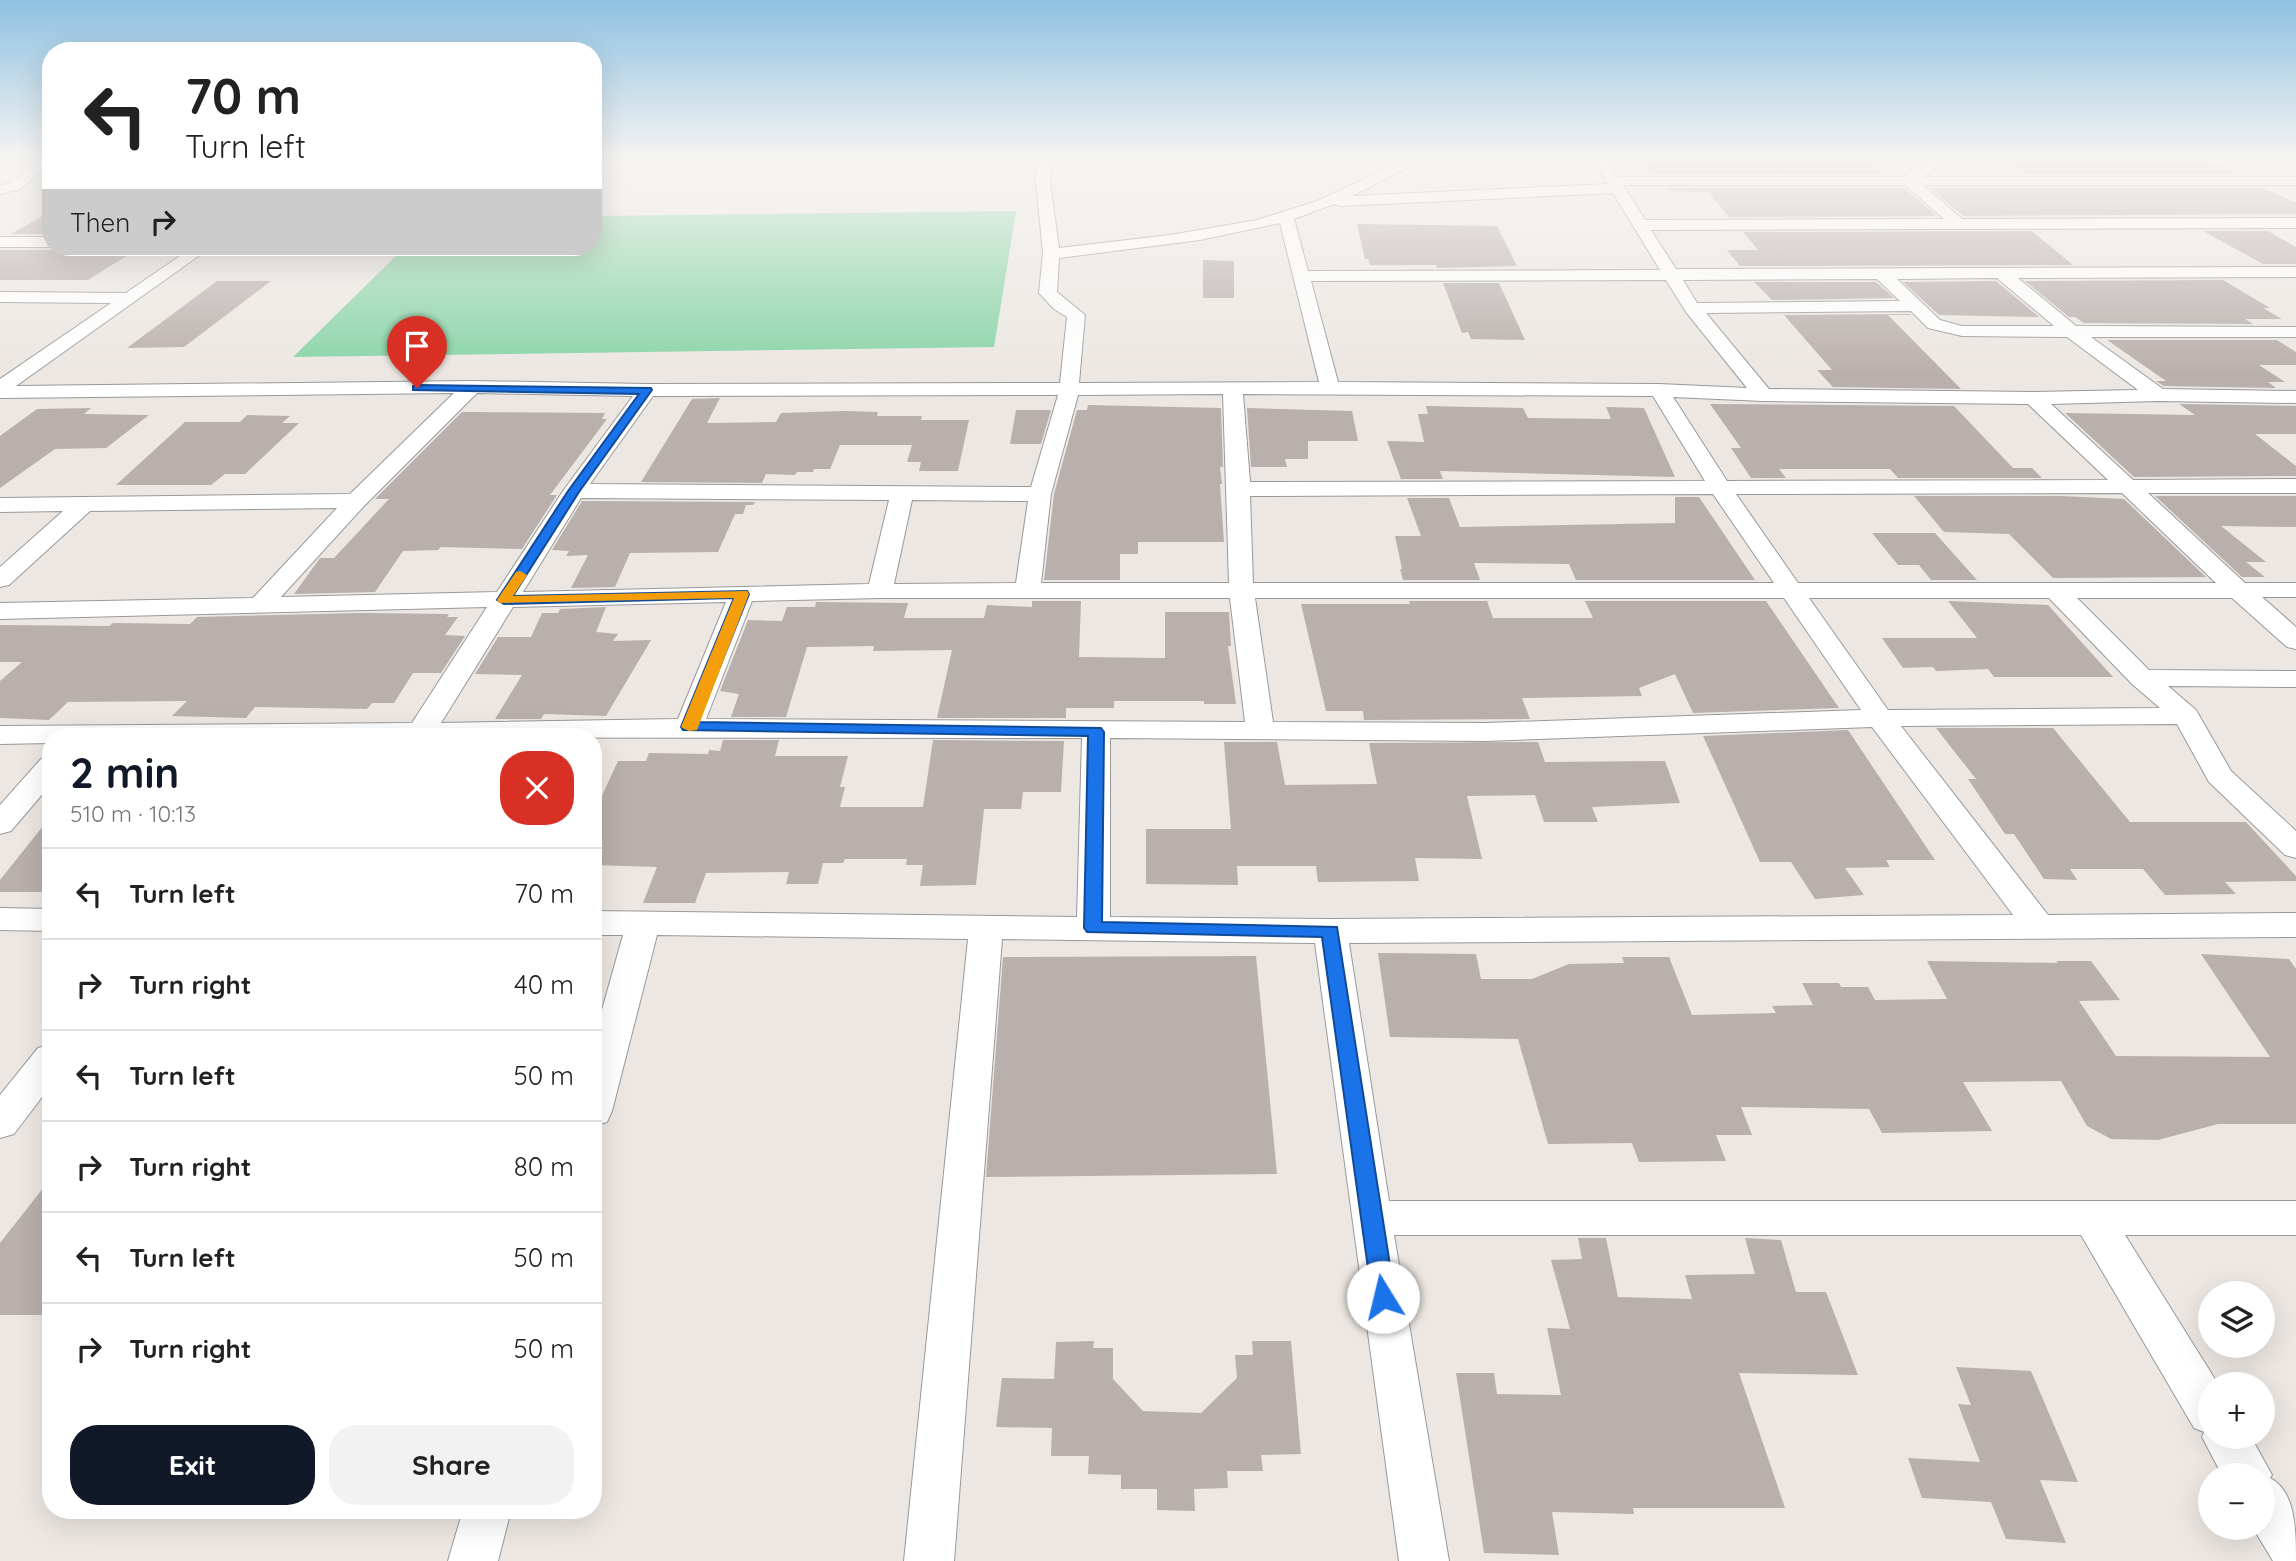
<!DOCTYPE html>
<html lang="en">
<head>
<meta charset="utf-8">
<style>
  :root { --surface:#fff; --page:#f2f2f2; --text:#222; --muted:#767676; --line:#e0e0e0; --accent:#111827 }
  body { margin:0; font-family:Quicksand,sans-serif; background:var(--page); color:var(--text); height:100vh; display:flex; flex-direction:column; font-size:26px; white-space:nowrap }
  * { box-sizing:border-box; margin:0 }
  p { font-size:23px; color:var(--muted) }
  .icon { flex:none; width:38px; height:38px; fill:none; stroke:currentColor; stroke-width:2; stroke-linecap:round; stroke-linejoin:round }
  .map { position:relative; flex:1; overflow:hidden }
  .panel { position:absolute; left:42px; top:728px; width:560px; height:791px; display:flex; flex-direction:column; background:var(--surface); border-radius:28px; box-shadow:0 7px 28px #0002 }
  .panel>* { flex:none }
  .guide { position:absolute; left:42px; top:42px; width:560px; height:214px; border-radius:28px; box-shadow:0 7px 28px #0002; background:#fff; color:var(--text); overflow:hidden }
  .tools { position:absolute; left:2198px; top:1281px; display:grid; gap:14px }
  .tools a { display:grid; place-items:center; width:77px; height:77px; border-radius:50%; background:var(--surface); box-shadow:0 7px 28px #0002; font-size:35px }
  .pin { position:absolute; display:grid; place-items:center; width:60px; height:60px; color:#fff; margin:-72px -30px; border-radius:50% 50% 50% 0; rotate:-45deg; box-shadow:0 0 7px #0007 }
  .pin .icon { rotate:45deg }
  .me { position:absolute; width:77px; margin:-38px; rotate:351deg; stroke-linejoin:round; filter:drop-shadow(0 0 5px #0008) }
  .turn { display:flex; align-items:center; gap:24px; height:147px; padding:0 28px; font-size:32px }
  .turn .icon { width:91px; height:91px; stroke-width:2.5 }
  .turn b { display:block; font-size:49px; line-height:60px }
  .then { display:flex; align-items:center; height:66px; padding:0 28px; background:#0003; gap:14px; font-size:26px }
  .round { display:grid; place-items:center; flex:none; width:74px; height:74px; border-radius:28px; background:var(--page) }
  .overview { display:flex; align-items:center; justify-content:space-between; height:119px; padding:0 28px }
  h1 { font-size:42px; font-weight:700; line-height:52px; color:var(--accent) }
  .action { display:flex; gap:14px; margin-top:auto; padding:14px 28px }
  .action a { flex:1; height:80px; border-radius:28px; background:var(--accent); color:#fff; font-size:28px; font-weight:700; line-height:80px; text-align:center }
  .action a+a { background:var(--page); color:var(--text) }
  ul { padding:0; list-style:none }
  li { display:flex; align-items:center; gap:21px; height:91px; padding:0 28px; border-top:2px solid var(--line) }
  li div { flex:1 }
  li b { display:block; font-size:26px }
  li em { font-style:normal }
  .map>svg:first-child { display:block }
  .religious { fill:#cacaca }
  .pitch { fill:#87d4a6 }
  .building { fill:#b9afac }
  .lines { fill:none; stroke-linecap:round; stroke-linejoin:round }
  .minor-casing { stroke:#999; stroke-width:2 }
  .minor { fill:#fff; fill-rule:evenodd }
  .route { fill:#1a73e8; stroke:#114b97; stroke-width:2 }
  .slow { fill:#f59e0b }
</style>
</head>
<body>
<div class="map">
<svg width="2296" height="1561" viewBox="0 0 2296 1561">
  <rect width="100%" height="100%" fill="#ece7e2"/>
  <!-- religious -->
  <path class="religious" d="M 1081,158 L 1243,158 L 1245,165 L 1081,166 Z"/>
  <!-- pitch -->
  <path class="pitch" d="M 1016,211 L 994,347 L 293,357 L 405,247 L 593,247 L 593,216 Z"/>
  <!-- building -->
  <g class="building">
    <path d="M 1638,158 L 1864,158 L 1884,174 L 1652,174 Z"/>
    <path d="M 2097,158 L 2202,158 L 2237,174 L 2027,174 L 2006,161 L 2103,162 Z"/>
    <path d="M 1662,188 L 1904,188 L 1937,216 L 1729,217 L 1708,192 L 1673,191 Z"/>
    <path d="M 1930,188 L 2264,188 L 2296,203 L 2296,214 L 1963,216 Z"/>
    <path d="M 51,211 L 51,234 L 11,234 Z"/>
    <path d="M 1357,224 L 1497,226 L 1517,266 L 1437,268 L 1436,265 L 1370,265 L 1368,259 L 1365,259 Z"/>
    <path d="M 2032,231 L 2073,265 L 1740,266 L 1727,250 L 1758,250 L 1743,232 Z"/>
    <path d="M 2203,231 L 2268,231 L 2296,247 L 2296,264 L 2263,264 Z"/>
    <path d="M 54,247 L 92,247 L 86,251 L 136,250 L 88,280 L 0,280 L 0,250 L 51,250 Z"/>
    <path d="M 1203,260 L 1234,261 L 1234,298 L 1203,298 Z"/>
    <path d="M 2223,280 L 2270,308 L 2263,308 L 2282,319 L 2245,319 L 2253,324 L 2084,323 L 2075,317 L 2069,317 L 2025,281 Z"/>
    <path d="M 217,281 L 271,281 L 184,347 L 127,348 Z"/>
    <path d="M 1996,281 L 2039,317 L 1939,315 L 1903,282 Z"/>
    <path d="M 1754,282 L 1876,282 L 1894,298 L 1772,300 Z"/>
    <path d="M 1443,283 L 1499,283 L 1525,340 L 1471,339 L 1468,332 L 1462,333 Z"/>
    <path d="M 1910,314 L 1911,315 L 1888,315 L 1961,389 L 1833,387 L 1817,370 L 1832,370 L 1784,315 Z"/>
    <path d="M 2107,340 L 2277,340 L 2296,352 L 2296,365 L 2259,365 L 2285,382 L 2268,382 L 2276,388 L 2164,386 L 2156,381 L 2166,381 Z"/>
    <path d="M 720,398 L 707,423 L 776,422 L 781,413 L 846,411 L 878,412 L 877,416 L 922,416 L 921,420 L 969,420 L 958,471 L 919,471 L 921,462 L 907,462 L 912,445 L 840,445 L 830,469 L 814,469 L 813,472 L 797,472 L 795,475 L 766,474 L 762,483 L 641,482 L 692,399 Z"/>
    <path d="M 1710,404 L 1954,406 L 2013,468 L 2032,468 L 2042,478 L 1898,478 L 1890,469 L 1779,469 L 1786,478 L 1751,478 L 1731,448 L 1741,448 Z"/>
    <path d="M 2179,404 L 2296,406 L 2296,434 L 2255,434 L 2296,466 L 2296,476 L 2134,477 L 2065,413 L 2195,415 Z"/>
    <path d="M 1088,405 L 1221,408 L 1223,467 L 1220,467 L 1222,484 L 1220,484 L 1224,542 L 1138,542 L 1138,554 L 1120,554 L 1120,580 L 1044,580 L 1054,494 L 1077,410 L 1087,410 Z"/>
    <path d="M 1426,406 L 1523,408 L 1528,418 L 1611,419 L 1606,407 L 1644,408 L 1675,477 L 1440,471 L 1443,479 L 1401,479 L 1387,441 L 1424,442 L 1418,414 L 1428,414 Z"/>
    <path d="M 91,408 L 84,414 L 149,415 L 106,448 L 55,449 L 0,488 L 0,436 L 37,409 Z"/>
    <path d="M 1247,408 L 1352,411 L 1358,441 L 1308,441 L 1308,459 L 1285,459 L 1287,467 L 1251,467 Z"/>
    <path d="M 1016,410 L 1051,410 L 1041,444 L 1010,444 Z"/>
    <path d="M 462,412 L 605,413 L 602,419 L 607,419 L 550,495 L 557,495 L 522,549 L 441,547 L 438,550 L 403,551 L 375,592 L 294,594 L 320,558 L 334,558 L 389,499 L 375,499 Z"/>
    <path d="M 247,415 L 290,416 L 282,423 L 299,423 L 245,474 L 225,474 L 211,485 L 116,485 L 185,422 L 240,422 Z"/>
    <path d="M 1914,496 L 2061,496 L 2124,499 L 2206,577 L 2053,578 L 2009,534 L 1944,532 Z"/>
    <path d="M 2155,496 L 2296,496 L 2296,527 L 2221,526 L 2266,562 L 2246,562 L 2265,577 L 2242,577 Z"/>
    <path d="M 1675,497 L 1699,497 L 1755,580 L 1576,580 L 1569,564 L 1474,563 L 1480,580 L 1403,580 L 1400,569 L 1402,569 L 1395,536 L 1421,536 L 1407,498 L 1449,498 L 1460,527 L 1675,523 Z"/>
    <path d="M 582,501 L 755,502 L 753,505 L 746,505 L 743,514 L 735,514 L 718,552 L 630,553 L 615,587 L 571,588 L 588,555 L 566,556 L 569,551 L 552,550 Z"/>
    <path d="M 1872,533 L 1935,533 L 1977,580 L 1931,580 L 1919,565 L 1898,565 Z"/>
    <path d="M 1032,601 L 1081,601 L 1079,657 L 1165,658 L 1165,612 L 1229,612 L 1231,646 L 1228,646 L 1236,704 L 1204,704 L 1204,701 L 1114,701 L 1114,708 L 1066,708 L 1066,718 L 937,718 L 952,650 L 873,651 L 874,646 L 807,647 L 786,717 L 731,717 L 739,694 L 720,691 L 748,620 L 782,621 L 787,607 L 815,607 L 816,602 L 908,603 L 904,618 L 984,618 L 987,605 L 1032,607 Z"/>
    <path d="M 1409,601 L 1487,601 L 1493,618 L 1593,618 L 1585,601 L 1766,601 L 1839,708 L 1693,713 L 1675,674 L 1639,688 L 1642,696 L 1522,698 L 1530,719 L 1364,720 L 1363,711 L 1326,711 L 1301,604 L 1410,604 Z"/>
    <path d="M 1948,601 L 2048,605 L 2113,677 L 1994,677 L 1988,669 L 1936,671 L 1933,667 L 1903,668 L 1882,638 L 1977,638 Z"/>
    <path d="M 606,607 L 596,632 L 618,634 L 613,641 L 651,640 L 606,716 L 544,714 L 541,719 L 495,719 L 522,675 L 475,674 L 498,637 L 531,637 L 542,613 L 558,613 L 560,609 Z"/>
    <path d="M 361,613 L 449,614 L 447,617 L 458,617 L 445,635 L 465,636 L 441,673 L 413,673 L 394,703 L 372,703 L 367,709 L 255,707 L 246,718 L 172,716 L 187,701 L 68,702 L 49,720 L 0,718 L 0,681 L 22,662 L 0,662 L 0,625 L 109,626 L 113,623 L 190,624 L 197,617 Z"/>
    <path d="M 1936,728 L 2053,728 L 2130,822 L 2246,822 L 2296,876 L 2296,881 L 2225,882 L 2236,894 L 2165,895 L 2143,869 L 2070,869 L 2077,880 L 2044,879 L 2014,834 L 2005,834 L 1968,779 L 1976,779 Z"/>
    <path d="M 1848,730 L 1935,860 L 1886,860 L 1890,867 L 1845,868 L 1864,895 L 1815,899 L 1791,862 L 1760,862 L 1703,736 Z"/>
    <path d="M 723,740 L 779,740 L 775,756 L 848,756 L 840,787 L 845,787 L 840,807 L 923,807 L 933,740 L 1064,741 L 1061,792 L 1023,792 L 1021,809 L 984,809 L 976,885 L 920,886 L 923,865 L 906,865 L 907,859 L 845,859 L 843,863 L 823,863 L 818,884 L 786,884 L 789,872 L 706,873 L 695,903 L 643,903 L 657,867 L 593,865 L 593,815 L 618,761 L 646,761 L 649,753 L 708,754 L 709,750 L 720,751 Z"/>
    <path d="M 1224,742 L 1277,742 L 1285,785 L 1377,784 L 1369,743 L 1538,742 L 1545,762 L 1665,761 L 1680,803 L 1592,807 L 1598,822 L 1544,822 L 1535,795 L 1467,796 L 1482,859 L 1415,858 L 1419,881 L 1318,882 L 1316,866 L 1237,866 L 1238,885 L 1146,884 L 1146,829 L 1231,829 Z"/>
    <path d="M 51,816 L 51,892 L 0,892 L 0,880 Z"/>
    <path d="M 1378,953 L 1476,954 L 1481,979 L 1532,979 L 1569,964 L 1624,963 L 1622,957 L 1669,957 L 1692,1015 L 1776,1013 L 1772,1006 L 1813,1005 L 1802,983 L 1839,983 L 1841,987 L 1868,987 L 1875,1000 L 1947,999 L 1927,961 L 2058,963 L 2056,961 L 2091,961 L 2120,1000 L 2079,1001 L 2116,1056 L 2270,1057 L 2201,954 L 2289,959 L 2296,969 L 2296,1124 L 2218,1124 L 2158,1140 L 2111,1139 L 2087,1126 L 2061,1081 L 1963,1082 L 1992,1131 L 1882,1133 L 1869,1109 L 1741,1107 L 1752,1135 L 1716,1135 L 1726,1161 L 1639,1162 L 1632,1143 L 1548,1144 L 1518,1039 L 1390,1037 Z"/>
    <path d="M 1256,956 L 1277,1174 L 986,1177 L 1003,957 Z"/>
    <path d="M 51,1178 L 51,1315 L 0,1315 L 0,1243 Z"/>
    <path d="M 1578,1238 L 1606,1238 L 1618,1297 L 1692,1299 L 1685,1275 L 1755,1274 L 1745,1238 L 1781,1240 L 1796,1292 L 1826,1292 L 1858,1375 L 1739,1373 L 1785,1508 L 1633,1508 L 1634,1514 L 1552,1512 L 1559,1555 L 1484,1553 L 1456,1373 L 1494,1373 L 1497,1394 L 1561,1395 L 1547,1328 L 1570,1329 L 1551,1260 L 1582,1259 Z"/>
    <path d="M 1094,1341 L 1093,1348 L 1113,1348 L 1113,1379 L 1143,1411 L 1201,1413 L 1237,1378 L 1235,1355 L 1253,1355 L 1252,1341 L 1291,1341 L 1301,1454 L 1261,1455 L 1263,1471 L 1227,1471 L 1228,1488 L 1194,1489 L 1195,1511 L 1157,1510 L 1157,1489 L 1121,1489 L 1121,1475 L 1088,1474 L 1089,1456 L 1051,1456 L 1052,1428 L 996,1427 L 1002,1378 L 1054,1379 L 1056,1342 Z"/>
    <path d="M 1956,1367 L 2031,1371 L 2078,1482 L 2040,1480 L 2066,1543 L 2006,1539 L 1991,1502 L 1922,1498 L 1908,1458 L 1980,1462 L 1958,1404 L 1971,1405 Z"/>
  </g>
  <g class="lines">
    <defs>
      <g id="minor">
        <path d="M 29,158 L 43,158 L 48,166 L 20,189 L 0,194 L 0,186 L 10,183 L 33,165 Z"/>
        <path d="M 1037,158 L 1051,158 L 1050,182 L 1059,248 L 1170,235 L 1257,220 L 1317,201 L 1410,158 L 1427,158 L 1352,196 L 1608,184 L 1592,158 L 1606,158 L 1618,177 L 1903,177 L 1932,158 L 1948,158 L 1923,177 L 2296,177 L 2296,185 L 1923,185 L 1962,219 L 2296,218 L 2296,228 L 1651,230 L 1676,269 L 2296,267 L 2296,277 L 2018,278 L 2076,326 L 2296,327 L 2296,337 L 2091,337 L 2163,389 L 2296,391 L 2296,403 L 2158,401 L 2051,404 L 2133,480 L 2296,479 L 2296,493 L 2148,493 L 2245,583 L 2296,583 L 2296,597 L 2262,597 L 2296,627 L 2296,649 L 2287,647 L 2232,598 L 2077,598 L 2149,670 L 2296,671 L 2296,687 L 2168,686 L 2196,710 L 2231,771 L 2296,831 L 2296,858 L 2285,855 L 2209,782 L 2177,724 L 1901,726 L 2048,915 L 2296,913 L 2296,937 L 1349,943 L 1389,1201 L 2296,1201 L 2296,1235 L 2125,1235 L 2218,1384 L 2210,1384 L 2210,1437 L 2251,1437 L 2272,1475 L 2270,1478 C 2296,1491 2296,1532 2296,1561 L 2273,1561 L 2253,1528 L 2263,1528 L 2263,1475 L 2222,1475 L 2202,1437 L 2204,1432 L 2194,1428 L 2081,1235 L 1394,1235 L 1449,1561 L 1399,1561 L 1315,943 L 1002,939 L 954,1561 L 904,1561 L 968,939 L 657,935 L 612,1111 L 607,1122 L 593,1126 L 593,1042 L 623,935 L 593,935 L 593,911 L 1077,917 L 1082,738 L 51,737 L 51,743 L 0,744 L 0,726 L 412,723 L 487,607 L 0,619 L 0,603 L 253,598 L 337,508 L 90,511 L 9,585 L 0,587 L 0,567 L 63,511 L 0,512 L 0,498 L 350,494 L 454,393 L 0,398 L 0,379 L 111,303 L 0,302 L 0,292 L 126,293 L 193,247 L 211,247 L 16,386 L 472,381 L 647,384 L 1060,383 L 1067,317 L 1054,309 L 1039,293 L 1043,253 L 1036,182 ZM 1623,185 L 1905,185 L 1944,219 L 1645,220 ZM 1613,193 L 1660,270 L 1308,271 L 1294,219 L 1334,204 L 1340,206 ZM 1280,223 L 1319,382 L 1079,383 L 1085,315 L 1057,292 L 1059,258 L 1200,240 ZM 1997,278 L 2054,326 L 1962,326 L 1940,320 L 1897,279 ZM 1877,279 L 1900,301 L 1697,303 L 1683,280 ZM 1666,280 L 1686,312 L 1747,388 L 1659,384 L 1338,382 L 1311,281 ZM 1911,311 L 1928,328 L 1962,336 L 2067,337 L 2138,390 L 2033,392 L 1769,389 L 1706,313 ZM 477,393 L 633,396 L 563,491 L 497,592 L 281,597 L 364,506 ZM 1223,394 L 1229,583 L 1041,583 L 1051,494 L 1078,395 ZM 1243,394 L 1653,396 L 1705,481 L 1250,482 ZM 1058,395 L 1031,487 L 590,484 L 653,396 ZM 1673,397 L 1763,401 L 2028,404 L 2108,480 L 1727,481 ZM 2122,493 L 2216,583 L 1798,583 L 1736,494 ZM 1713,494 L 1774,583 L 1253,583 L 1250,496 ZM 581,498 L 889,500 L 869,584 L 523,592 ZM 912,500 L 1028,501 L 1016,583 L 894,584 ZM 880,598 L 1230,598 L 1245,722 L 706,719 L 752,601 ZM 1255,598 L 1784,598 L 1861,710 L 1486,723 L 1273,722 ZM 1809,598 L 2049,598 L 2132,684 L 2160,708 L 1888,710 ZM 726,602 L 678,719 L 441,723 L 513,607 ZM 1872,727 L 2013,915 L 1330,919 L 1110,917 L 1110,738 L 1486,741 Z"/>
        <rect x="0" y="237" width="51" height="10"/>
        <path d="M 51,756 L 51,784 L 11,831 L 0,834 L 0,805 L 41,759 Z"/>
        <path d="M 0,908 L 51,909 L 51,931 L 0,930 Z"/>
        <path d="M 51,1044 L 51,1085 L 14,1134 L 0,1138 L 0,1095 L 38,1048 Z"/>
        <path d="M 463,1510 L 511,1510 L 498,1561 L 448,1561 Z"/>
      </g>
    </defs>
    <!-- minor casing -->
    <use href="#minor" class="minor-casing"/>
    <!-- minor -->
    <use href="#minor" class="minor"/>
  </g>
  <!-- sky -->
  <linearGradient id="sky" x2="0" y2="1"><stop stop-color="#8ec1e1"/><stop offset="0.42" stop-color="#f6f4f2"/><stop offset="1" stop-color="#f6f4f2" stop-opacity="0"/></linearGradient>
  <rect width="2296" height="376" fill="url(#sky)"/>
  <!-- route -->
  <path class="route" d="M 417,385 L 651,388 L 652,390 L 579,492 L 513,596 L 747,591 L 749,594 L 698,722 L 1101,728 L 1104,732 L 1102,922 L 1337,927 L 1395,1297 L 1391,1304 L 1383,1307 L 1375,1304 L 1372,1297 L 1322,937 L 1087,932 L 1084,928 L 1088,736 L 683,730 L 681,727 L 734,598 L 504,604 L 497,600 L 568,491 L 639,394 L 413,390 L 413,386 Z"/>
  <!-- slow -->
  <path class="slow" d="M 520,571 L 527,575 L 513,596 L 747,591 L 749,594 L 697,730 L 689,731 L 681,727 L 734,598 L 499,603 L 497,600 L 516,572 Z"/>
</svg>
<div class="tools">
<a><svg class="icon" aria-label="layers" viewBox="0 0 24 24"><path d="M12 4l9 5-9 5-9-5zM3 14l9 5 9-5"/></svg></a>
<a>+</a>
<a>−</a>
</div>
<div class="pin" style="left:417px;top:388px;background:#d93025"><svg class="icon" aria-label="arrive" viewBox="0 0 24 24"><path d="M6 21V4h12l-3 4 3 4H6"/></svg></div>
<svg class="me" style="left:1383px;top:1297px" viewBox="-20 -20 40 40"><circle r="19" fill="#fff"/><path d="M0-13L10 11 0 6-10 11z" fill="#1a73e8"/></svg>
<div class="guide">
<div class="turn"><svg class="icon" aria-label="left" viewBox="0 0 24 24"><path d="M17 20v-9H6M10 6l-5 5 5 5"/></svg><div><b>70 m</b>Turn left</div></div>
<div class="then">Then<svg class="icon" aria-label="right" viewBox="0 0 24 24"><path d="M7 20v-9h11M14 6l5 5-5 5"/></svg></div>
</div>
<section class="panel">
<div class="overview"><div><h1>2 min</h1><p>510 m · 10:13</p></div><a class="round" style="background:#d93025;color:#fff"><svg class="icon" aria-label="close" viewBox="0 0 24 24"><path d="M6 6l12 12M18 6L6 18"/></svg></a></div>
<ul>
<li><svg class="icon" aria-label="left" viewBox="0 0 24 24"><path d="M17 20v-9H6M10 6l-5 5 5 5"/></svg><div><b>Turn left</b></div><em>70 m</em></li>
<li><svg class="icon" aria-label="right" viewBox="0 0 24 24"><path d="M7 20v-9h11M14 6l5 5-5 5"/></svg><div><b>Turn right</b></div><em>40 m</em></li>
<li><svg class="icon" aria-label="left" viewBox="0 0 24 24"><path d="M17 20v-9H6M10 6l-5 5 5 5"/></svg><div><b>Turn left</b></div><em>50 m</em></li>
<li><svg class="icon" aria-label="right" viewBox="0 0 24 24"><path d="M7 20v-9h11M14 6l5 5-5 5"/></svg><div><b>Turn right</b></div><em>80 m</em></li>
<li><svg class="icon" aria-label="left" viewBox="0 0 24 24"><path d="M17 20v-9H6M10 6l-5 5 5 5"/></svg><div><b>Turn left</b></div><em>50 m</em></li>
<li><svg class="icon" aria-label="right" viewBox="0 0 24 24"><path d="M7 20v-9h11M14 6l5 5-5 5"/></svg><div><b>Turn right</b></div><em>50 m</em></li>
</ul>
<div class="action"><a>Exit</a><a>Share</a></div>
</section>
</div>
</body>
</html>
